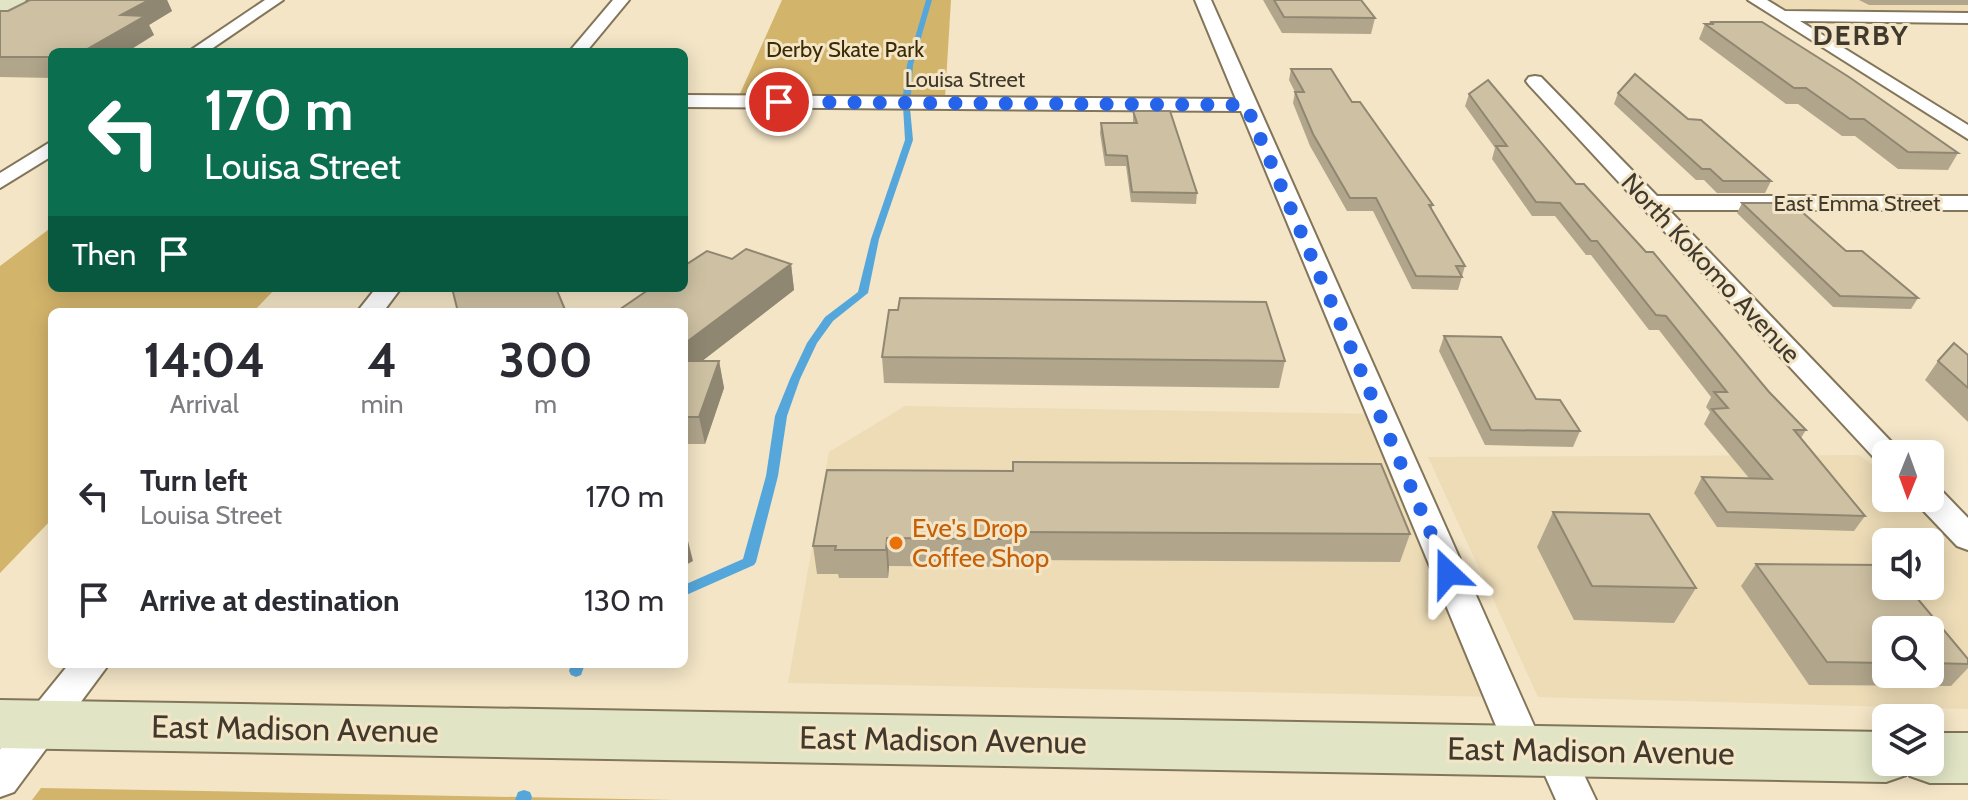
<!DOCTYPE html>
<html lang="en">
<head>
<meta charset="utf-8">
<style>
  :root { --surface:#fff; --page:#f7f7f7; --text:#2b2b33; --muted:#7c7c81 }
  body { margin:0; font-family:Cabin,sans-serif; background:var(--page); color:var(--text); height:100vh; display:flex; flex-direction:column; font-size:30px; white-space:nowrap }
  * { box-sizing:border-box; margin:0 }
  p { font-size:26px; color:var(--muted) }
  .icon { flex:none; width:44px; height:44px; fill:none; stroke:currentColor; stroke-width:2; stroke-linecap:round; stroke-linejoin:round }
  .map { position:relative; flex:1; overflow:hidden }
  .sheet { position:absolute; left:48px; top:308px; width:640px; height:360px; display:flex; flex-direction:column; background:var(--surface); border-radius:12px; box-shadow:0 4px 20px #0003 }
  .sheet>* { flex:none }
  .banner { position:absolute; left:48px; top:48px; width:640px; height:244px; border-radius:12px; box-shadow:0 4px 20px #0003; background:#0b6e4f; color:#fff; overflow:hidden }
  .needle { width:52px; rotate:181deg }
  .tools { position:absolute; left:1872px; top:440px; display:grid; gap:16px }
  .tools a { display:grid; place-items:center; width:72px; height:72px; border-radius:12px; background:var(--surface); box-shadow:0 4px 20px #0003; font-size:40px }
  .pin { position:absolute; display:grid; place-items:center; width:68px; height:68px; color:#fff; margin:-34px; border:4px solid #fff; border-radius:50%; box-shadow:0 2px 8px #0007 }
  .me { position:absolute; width:88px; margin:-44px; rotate:337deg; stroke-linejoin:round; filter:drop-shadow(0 0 6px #0008) }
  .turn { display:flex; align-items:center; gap:28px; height:168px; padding:0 24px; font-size:36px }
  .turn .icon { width:104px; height:104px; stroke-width:2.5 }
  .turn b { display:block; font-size:56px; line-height:68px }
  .then { display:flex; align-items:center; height:76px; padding:0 24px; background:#0003; gap:16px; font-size:30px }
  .eta { display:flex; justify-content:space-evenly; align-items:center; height:136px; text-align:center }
  .eta b { font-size:48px; font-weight:700; line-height:56px }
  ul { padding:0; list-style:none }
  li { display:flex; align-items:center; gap:24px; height:104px; padding:0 24px }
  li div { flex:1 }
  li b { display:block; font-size:30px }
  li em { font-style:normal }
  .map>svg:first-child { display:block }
  .built { fill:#eddcb6; fill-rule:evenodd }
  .green { fill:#d3b46b }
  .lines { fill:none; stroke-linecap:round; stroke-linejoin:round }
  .stream { fill:#55a7db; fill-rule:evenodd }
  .street-casing { stroke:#827559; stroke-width:4 }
  .secondary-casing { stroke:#827559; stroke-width:4 }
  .street { fill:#fff; fill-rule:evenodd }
  .secondary { fill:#e1e5c5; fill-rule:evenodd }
  .wall { fill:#b1a68c; fill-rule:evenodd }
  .shaded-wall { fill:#908772 }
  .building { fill:#cec1a3; stroke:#908772; stroke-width:2 }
  .route { stroke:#2563eb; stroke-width:14; stroke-dasharray:0 25.2 }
  .food-dot { fill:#e8710a; stroke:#f3e5c6; stroke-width:3 }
  .labels { text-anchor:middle; stroke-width:6; stroke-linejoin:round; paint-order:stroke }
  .far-park-label { font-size:22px; fill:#3a2b05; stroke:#f3e5c6 }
  .far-street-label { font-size:22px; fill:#403a2e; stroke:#f3e5c6 }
  .street-label { font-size:26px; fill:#403a2e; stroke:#f3e5c6 }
  .food-label { font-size:26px; fill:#c56008; stroke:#f3e5c6; text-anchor:start }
  .far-district-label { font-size:28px; font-weight:bold; letter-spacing:2px; fill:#403a2e; stroke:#f3e5c6 }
  .near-street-label { font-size:32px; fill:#403a2e; stroke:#f3e5c6 }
</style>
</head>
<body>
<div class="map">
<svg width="1968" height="800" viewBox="0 0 1968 800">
  <rect width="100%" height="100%" fill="#f3e5c6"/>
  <!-- built -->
  <g class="built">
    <path d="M 1756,0 L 1968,0 L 1968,18 L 1782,16 Z"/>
    <path d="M 905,406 L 1379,414 L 1502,697 L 788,683 L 829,452 Z"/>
    <path d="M 1859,455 L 1886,474 L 1886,498 L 1920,498 L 1949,518 L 1968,518 L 1968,709 L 1538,697 L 1428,457 ZM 1886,542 L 1930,542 L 1930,586 L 1886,586 ZM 1886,630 L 1930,630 L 1930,674 L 1886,674 Z"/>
  </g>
  <!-- green -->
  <g class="green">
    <path d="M 782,0 L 951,0 L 945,98 L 739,96 Z"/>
    <path d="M 52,227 L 52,288 L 276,288 L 253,312 L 52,312 L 52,519 L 0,573 L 0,266 Z"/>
    <path d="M 41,788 L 673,800 L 32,800 Z"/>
  </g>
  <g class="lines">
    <!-- stream -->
    <g class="stream">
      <path d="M 926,0 L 932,0 L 913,65 L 911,95 L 907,97 L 903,95 L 907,65 Z"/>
      <path d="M 903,106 L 910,108 L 913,140 L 879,239 L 868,293 L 833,321 L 817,343 L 800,379 L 787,416 L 778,476 L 756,562 L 754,565 L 684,596 L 684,585 L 743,559 L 766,476 L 775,416 L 790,379 L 807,343 L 825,317 L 858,292 L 871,239 L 905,140 Z"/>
      <path d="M 571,664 L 585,664 L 581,675 L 576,677 L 571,675 L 569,671 Z"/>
      <path d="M 524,790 L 530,792 L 532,797 L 531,800 L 515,800 L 518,792 Z"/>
    </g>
    <defs>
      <g id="street">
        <path d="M 265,0 L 283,0 L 207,52 L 188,52 Z"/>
        <path d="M 613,0 L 629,0 L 586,52 L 569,52 Z"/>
        <path d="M 1195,0 L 1211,0 L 1540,739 L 1553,734 L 1567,739 L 1596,800 L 1556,800 L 1539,762 L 1525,767 L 1511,762 L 1241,111 L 684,107 L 684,95 L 1236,99 Z"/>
        <path d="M 1748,0 L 1767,0 L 1785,11 L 1968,13 L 1968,23 L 1800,21 L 1968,125 L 1968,139 Z"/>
        <path d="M 1535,76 L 1541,77 L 1657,196 L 1968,196 L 1968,210 L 1669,210 L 1903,454 L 1886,454 L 1886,463 L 1877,461 L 1529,85 L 1526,81 L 1529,77 Z"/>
        <path d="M 52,141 L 52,156 L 0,188 L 0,173 Z"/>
        <path d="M 376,288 L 401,288 L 383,312 L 357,312 Z"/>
        <path d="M 1930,487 L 1941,490 L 1968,518 L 1968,550 L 1957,546 L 1919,506 L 1914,498 L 1930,498 Z"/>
        <path d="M 69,664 L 109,664 L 14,792 L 0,797 L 0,749 Z"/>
      </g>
      <g id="secondary">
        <path d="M 0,0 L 26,0 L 23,5 L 0,14 Z"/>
        <path d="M 0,700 L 1886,732 L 1886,762 L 1930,762 L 1930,733 L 1968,733 L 1968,783 L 1930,783 L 1910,776 L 1908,771 L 1906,775 L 1886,782 L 0,748 Z"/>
      </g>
    </defs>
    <!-- street casing -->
    <use href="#street" class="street-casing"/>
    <!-- secondary casing -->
    <use href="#secondary" class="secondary-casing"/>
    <!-- street -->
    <use href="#street" class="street"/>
    <!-- secondary -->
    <use href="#secondary" class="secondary"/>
  </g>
  <!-- wall -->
  <g class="wall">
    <path d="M 30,0 L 167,0 L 172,11 L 149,25 L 154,35 L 52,52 L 52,78 L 0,77 L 0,11 L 8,11 Z"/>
    <path d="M 1263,0 L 1361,0 L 1375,18 L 1371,34 L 1282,33 Z"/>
    <path d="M 1859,0 L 1968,0 L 1968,5 L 1869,5 Z"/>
    <path d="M 1710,22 L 1958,153 L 1948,170 L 1898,169 L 1855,136 L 1842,136 L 1798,104 L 1786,104 L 1699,39 L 1705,24 L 1709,24 Z"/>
    <path d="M 1291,69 L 1352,102 L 1433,205 L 1431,209 L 1465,266 L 1458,290 L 1412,289 L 1373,211 L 1347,211 L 1310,146 L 1293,103 L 1295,92 L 1289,80 Z"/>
    <path d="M 1618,93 L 1688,119 L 1771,181 L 1765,193 L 1717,193 L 1704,180 L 1696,180 L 1614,104 Z"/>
    <path d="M 1469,94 L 1576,184 L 1806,430 L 1801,438 L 1865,516 L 1854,531 L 1717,527 L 1694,493 L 1702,477 L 1749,478 L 1704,424 L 1710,412 L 1706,407 L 1711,397 L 1659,330 L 1649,330 L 1591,255 L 1586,255 L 1555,216 L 1532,216 L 1492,159 L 1495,148 L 1465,106 Z"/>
    <path d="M 1133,111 L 1197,193 L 1196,204 L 1131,202 L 1126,166 L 1105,166 L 1100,133 L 1101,123 L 1133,123 Z"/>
    <path d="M 1742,203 L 1846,251 L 1918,298 L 1911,309 L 1833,307 L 1737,213 Z"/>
    <path d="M 791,264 L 794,290 L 702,361 L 719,361 L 724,388 L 705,444 L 684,444 L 684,312 Z"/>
    <path d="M 1444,336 L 1536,399 L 1580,431 L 1573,447 L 1485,445 L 1439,351 Z"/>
    <path d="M 1968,355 L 1968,422 L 1925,380 L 1938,361 Z"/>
    <path d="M 882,357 L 1285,361 L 1279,388 L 884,383 Z"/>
    <path d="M 827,470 L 1410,534 L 1400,562 L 1001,560 L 1001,567 L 889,566 L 888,578 L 839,578 L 838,574 L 817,574 L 813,546 Z"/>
    <path d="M 1553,512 L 1696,588 L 1674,623 L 1574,620 L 1537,547 Z"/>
    <path d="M 1756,564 L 1886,565 L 1886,586 L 1907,586 L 1968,659 L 1968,668 L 1951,686 L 1809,685 L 1741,586 ZM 1886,630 L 1930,630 L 1930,674 L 1886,674 Z"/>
  </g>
  <!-- shaded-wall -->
  <g class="shaded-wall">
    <path d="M 149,0 L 167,0 L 172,11 L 149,25 L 154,35 L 127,52 L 82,52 L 121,15 Z"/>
    <path d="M 791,264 L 794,290 L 684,375 L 684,344 Z"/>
    <path d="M 719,361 L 724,388 L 705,444 L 699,417 Z"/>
    <path d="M 686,533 L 693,561 L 684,566 L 684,534 Z"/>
    <path d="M 887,538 L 889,566 L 888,578 L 886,550 Z"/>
  </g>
  <!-- building -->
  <g class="building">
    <path d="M 30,0 L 149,0 L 121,15 L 145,16 L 82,52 L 52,52 L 52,57 L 0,57 L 0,11 L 8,11 Z"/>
    <path d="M 1274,0 L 1361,0 L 1375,18 L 1284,17 Z"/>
    <path d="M 1710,22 L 1762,22 L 1849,77 L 1958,153 L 1908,152 L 1864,119 L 1850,119 L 1806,88 L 1794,88 L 1705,24 L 1714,24 Z"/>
    <path d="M 1291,69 L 1331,69 L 1352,102 L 1360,102 L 1433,205 L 1429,205 L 1465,266 L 1456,266 L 1462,277 L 1416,276 L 1376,198 L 1350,198 L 1313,134 L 1295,92 L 1304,92 Z"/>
    <path d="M 1635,74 L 1688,119 L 1701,120 L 1771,181 L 1723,181 L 1710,169 L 1702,169 L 1618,93 Z"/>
    <path d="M 1488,80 L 1576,184 L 1584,184 L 1646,252 L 1653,252 L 1769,392 L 1806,430 L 1794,430 L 1865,516 L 1727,512 L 1702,477 L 1772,479 L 1712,409 L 1728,408 L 1714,392 L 1727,392 L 1666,316 L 1656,315 L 1597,241 L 1591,241 L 1560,203 L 1536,202 L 1496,146 L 1507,146 L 1469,94 Z"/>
    <path d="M 1133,111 L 1170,111 L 1197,193 L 1132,192 L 1127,156 L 1106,155 L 1101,123 L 1137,123 Z"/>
    <path d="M 1742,203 L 1792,203 L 1846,251 L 1862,251 L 1918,298 L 1840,296 Z"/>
    <path d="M 746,249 L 791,264 L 684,344 L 684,312 L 616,312 L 651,288 L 684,288 L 684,266 L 707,251 L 732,259 Z"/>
    <path d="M 452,288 L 556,288 L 566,312 L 458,312 Z"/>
    <path d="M 900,298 L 1266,302 L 1285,361 L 882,357 L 889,310 L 898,310 Z"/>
    <path d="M 1444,336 L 1501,337 L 1536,399 L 1560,400 L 1580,431 L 1491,430 Z"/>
    <path d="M 1954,343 L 1968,355 L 1968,388 L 1938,361 Z"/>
    <path d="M 684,361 L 719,361 L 699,417 L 684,417 Z"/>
    <path d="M 1013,462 L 1381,464 L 1410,534 L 1001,532 L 1001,539 L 887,538 L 886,550 L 835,550 L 836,546 L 813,546 L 827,470 L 1013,471 Z"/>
    <path d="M 1553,512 L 1649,514 L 1696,588 L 1592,586 Z"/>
    <path d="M 1756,564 L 1886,565 L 1886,586 L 1907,586 L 1968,659 L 1968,664 L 1930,663 L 1930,630 L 1886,630 L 1886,663 L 1827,662 Z"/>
  </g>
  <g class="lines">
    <!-- route -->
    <path class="route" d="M 779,102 L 1246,105 L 1448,573"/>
  </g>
  <!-- markers -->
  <circle class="food-dot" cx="896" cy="543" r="8"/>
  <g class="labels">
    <!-- far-park labels -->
    <g class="far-park-label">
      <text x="845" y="57">Derby Skate Park</text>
    </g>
    <!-- far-street labels -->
    <g class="far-street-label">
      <text x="965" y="87">Louisa Street</text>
      <text x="1857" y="211">East Emma Street</text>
    </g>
    <!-- street labels -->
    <g class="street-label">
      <text transform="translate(1711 268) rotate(47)" y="9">North Kokomo Avenue</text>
    </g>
    <!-- food labels -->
    <g class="food-label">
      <text x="912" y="537">Eve's Drop<tspan x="912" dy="30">Coffee Shop</tspan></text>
    </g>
    <!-- far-district labels -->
    <g class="far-district-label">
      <text x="1861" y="45">DERBY</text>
    </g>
    <!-- near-street labels -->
    <g class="near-street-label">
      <text transform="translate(295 729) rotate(1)" y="11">East Madison Avenue</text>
      <text transform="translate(943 740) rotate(1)" y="11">East Madison Avenue</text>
      <text transform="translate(1591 751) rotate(1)" y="11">East Madison Avenue</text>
    </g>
  </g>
</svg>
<div class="tools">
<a><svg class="needle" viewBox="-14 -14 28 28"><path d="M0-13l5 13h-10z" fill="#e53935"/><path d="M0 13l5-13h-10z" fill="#7c7c81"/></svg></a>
<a><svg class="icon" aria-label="sound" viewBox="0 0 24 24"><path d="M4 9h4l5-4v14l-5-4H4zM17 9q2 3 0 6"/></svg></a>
<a><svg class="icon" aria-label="search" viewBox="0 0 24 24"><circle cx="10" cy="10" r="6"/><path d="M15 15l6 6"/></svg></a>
<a><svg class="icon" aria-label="layers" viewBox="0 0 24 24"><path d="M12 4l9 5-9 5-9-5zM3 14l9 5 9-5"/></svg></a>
</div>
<div class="pin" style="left:779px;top:102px;background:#d93025"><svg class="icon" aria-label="arrive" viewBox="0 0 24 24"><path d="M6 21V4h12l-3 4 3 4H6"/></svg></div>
<svg class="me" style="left:1448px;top:573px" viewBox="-20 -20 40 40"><path d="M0-17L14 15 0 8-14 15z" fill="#2563eb" stroke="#fff" stroke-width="4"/></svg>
<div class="banner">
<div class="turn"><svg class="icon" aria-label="left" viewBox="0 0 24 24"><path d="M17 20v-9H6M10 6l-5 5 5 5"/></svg><div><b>170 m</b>Louisa Street</div></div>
<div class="then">Then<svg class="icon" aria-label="arrive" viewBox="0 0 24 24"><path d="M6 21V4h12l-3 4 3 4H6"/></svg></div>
</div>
<section class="sheet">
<div class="eta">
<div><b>14:04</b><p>Arrival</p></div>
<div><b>4</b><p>min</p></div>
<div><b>300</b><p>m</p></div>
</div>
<ul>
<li><svg class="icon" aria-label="left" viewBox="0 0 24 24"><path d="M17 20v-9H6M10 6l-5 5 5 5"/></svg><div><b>Turn left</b><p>Louisa Street</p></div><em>170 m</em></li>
<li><svg class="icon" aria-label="arrive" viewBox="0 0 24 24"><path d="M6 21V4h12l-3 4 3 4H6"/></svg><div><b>Arrive at destination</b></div><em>130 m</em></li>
</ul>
</section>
</div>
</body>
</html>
